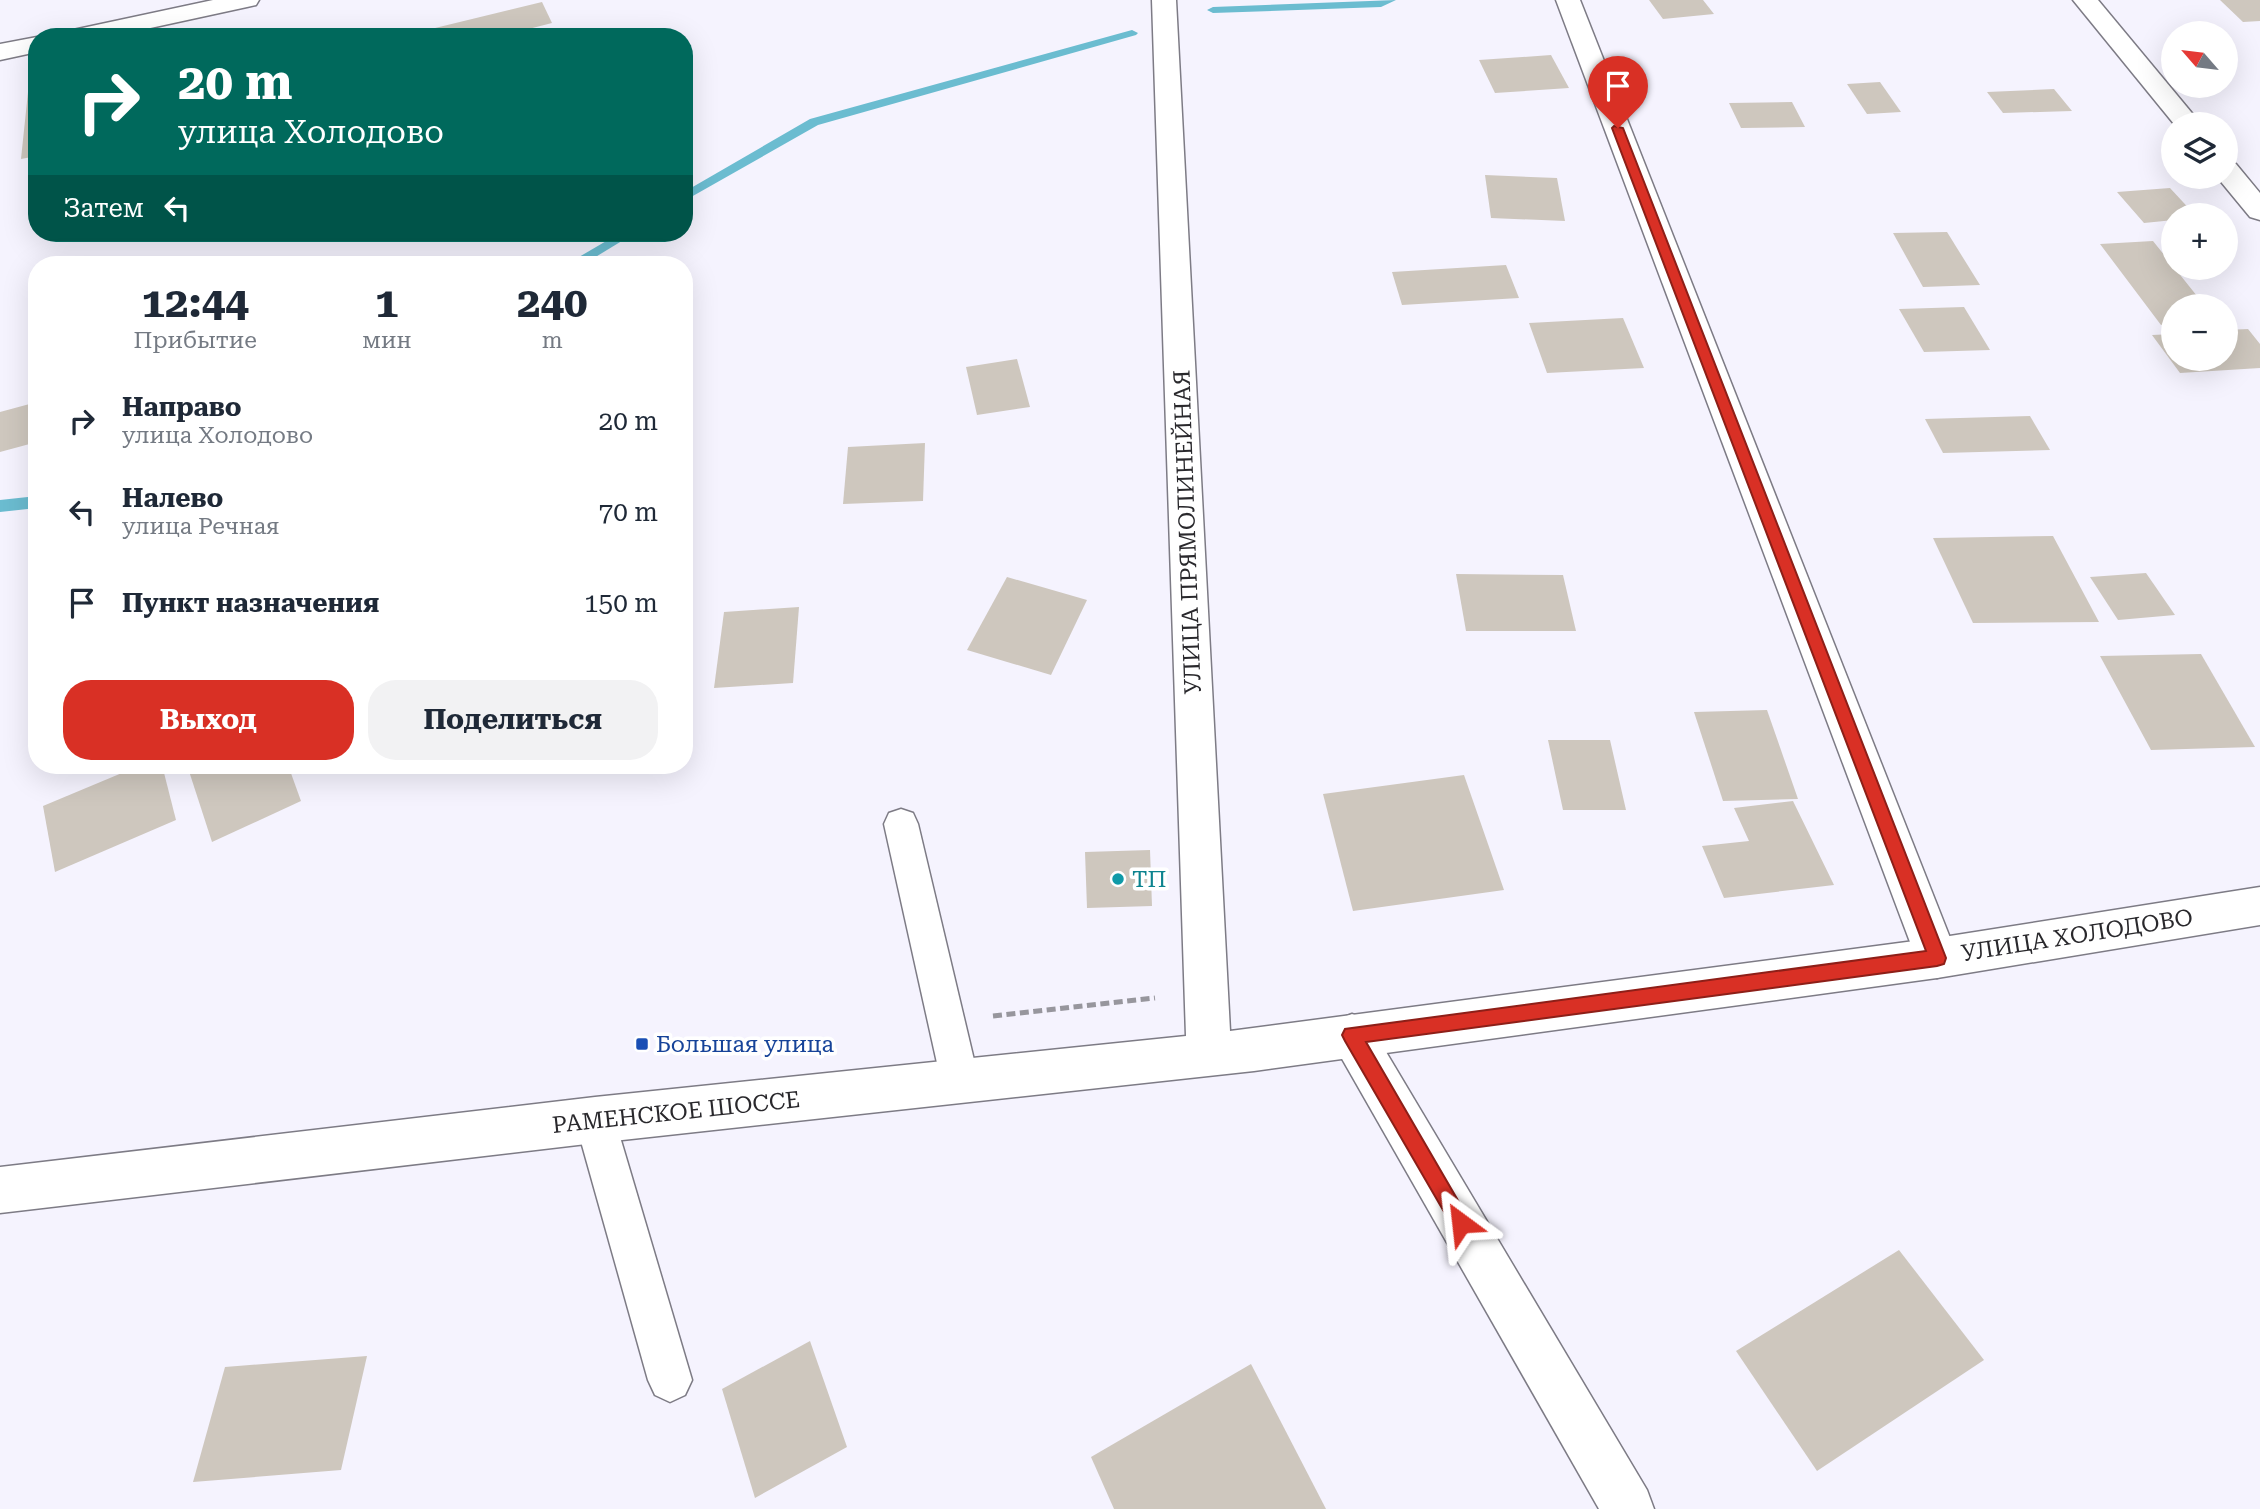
<!DOCTYPE html>
<html lang="ru">
<head>
<meta charset="utf-8">
<style>
  :root { --surface:#fff; --page:#f2f2f3; --text:#1f2937; --muted:#747a83; --accent:#d93025 }
  body { margin:0; font-family:"Roboto Serif",serif; background:var(--page); color:var(--text); height:100vh; display:flex; flex-direction:column; font-size:26px; white-space:nowrap }
  * { box-sizing:border-box; margin:0 }
  p { font-size:23px; color:var(--muted) }
  .icon { flex:none; width:38px; height:38px; fill:none; stroke:currentColor; stroke-width:2; stroke-linecap:round; stroke-linejoin:round }
  .map { position:relative; flex:1; overflow:hidden }
  .panel { position:absolute; left:28px; top:256px; width:665px; height:518px; display:flex; flex-direction:column; background:var(--surface); border-radius:28px; box-shadow:0 7px 28px #0002 }
  .panel>* { flex:none }
  .banner { position:absolute; left:28px; top:28px; width:665px; height:214px; border-radius:28px; box-shadow:0 7px 28px #0002; background:#00695c; color:#fff; overflow:hidden }
  .needle { width:46px; rotate:298deg }
  .fabs { position:absolute; left:2161px; top:21px; display:grid; gap:14px }
  .fabs a { display:grid; place-items:center; width:77px; height:77px; border-radius:50%; background:var(--surface); box-shadow:0 7px 28px #0002; font-size:35px }
  .pin { position:absolute; display:grid; place-items:center; width:60px; height:60px; color:#fff; margin:-72px -30px; border-radius:50% 50% 50% 0; rotate:-45deg; box-shadow:0 0 7px #0007 }
  .pin .icon { rotate:45deg }
  .me { position:absolute; width:77px; margin:-38px; rotate:330deg; stroke-linejoin:round; filter:drop-shadow(0 0 5px #0008) }
  .turn { display:flex; align-items:center; gap:24px; height:147px; padding:0 35px; font-size:32px }
  .turn .icon { width:91px; height:91px; stroke-width:2.5 }
  .turn b { display:block; font-size:49px; line-height:60px }
  .then { display:flex; align-items:center; height:66px; padding:0 35px; background:#0003; gap:14px; font-size:26px }
  .eta { display:flex; justify-content:space-evenly; align-items:center; height:119px; text-align:center }
  .eta b { font-size:42px; font-weight:700; line-height:49px }
  .button { display:flex; gap:14px; margin-top:auto; padding:14px 35px }
  .button a { flex:1; height:80px; border-radius:28px; background:var(--accent); color:#fff; font-size:28px; font-weight:700; line-height:80px; text-align:center }
  .button a+a { background:var(--page); color:var(--text) }
  ul { padding:0; list-style:none }
  li { display:flex; align-items:center; gap:21px; height:91px; padding:0 35px }
  li div { flex:1 }
  li b { display:block; font-size:26px }
  li em { font-style:normal }
  .map>svg:first-child { display:block }
  .lines { fill:none; stroke-linecap:round; stroke-linejoin:round }
  .stream { fill:#6bbcd0; fill-rule:evenodd }
  .building { fill:#cec7be }
  .lane-casing { stroke:#7d7b85; stroke-width:3 }
  .street-casing { stroke:#7d7b85; stroke-width:3 }
  .secondary-casing { stroke:#7d7b85; stroke-width:3 }
  .path { stroke:#97969d; stroke-width:5; stroke-dasharray:9 4.5; stroke-linecap:butt }
  .lane { fill:#fff; fill-rule:evenodd }
  .street { fill:#fff; fill-rule:evenodd }
  .secondary { fill:#fff; fill-rule:evenodd }
  .route { fill:#d93025; stroke:#8d1f18; stroke-width:2 }
  .culture-dot { fill:#0f9aa8; stroke:#fff; stroke-width:2.5 }
  .transit-dot { fill:#1a4fb4; stroke:#fff; stroke-width:2.5 }
  .labels { text-anchor:middle; stroke-width:7; stroke-linejoin:round; paint-order:stroke }
  .street-label { font-size:23px; fill:#29282c; stroke:#fff }
  .culture-label { font-size:23px; fill:#0d838f; stroke:#fff; text-anchor:start }
  .transit-label { font-size:23px; fill:#164399; stroke:#fff; text-anchor:start }
</style>
</head>
<body>
<div class="map">
<svg width="2260" height="1509" viewBox="0 0 2260 1509">
  <rect width="100%" height="100%" fill="#f5f3fe"/>
  <g class="lines">
    <!-- stream -->
    <g class="stream">
      <path d="M 1396,0 L 1381,7 L 1213,13 L 1207,10 L 1213,7 Z"/>
      <path d="M 1132,30 L 1138,33 L 1136,35 L 818,125 L 684,201 L 684,192 L 810,119 Z"/>
      <path d="M 620,233 L 635,233 L 584,264 L 567,264 Z"/>
      <path d="M 37,496 L 37,508 L 0,512 L 0,500 Z"/>
    </g>
  </g>
  <!-- building -->
  <g class="building">
    <path d="M 1649,0 L 1703,0 L 1714,14 L 1663,19 Z"/>
    <path d="M 2220,0 L 2260,0 L 2260,21 L 2243,22 Z"/>
    <path d="M 542,2 L 552,23 L 497,37 L 434,37 L 431,29 Z"/>
    <path d="M 1551,55 L 1569,88 L 1495,93 L 1479,60 Z"/>
    <path d="M 1880,82 L 1901,112 L 1867,114 L 1847,84 Z"/>
    <path d="M 2054,89 L 2072,111 L 2003,113 L 1987,92 Z"/>
    <path d="M 37,90 L 37,156 L 21,159 L 28,92 Z"/>
    <path d="M 1792,102 L 1805,127 L 1741,128 L 1729,103 Z"/>
    <path d="M 1485,175 L 1557,178 L 1565,221 L 1491,218 Z"/>
    <path d="M 2170,188 L 2195,215 L 2174,215 L 2174,220 L 2144,223 L 2117,192 Z"/>
    <path d="M 1947,232 L 1980,285 L 1923,287 L 1893,233 Z"/>
    <path d="M 2153,241 L 2205,306 L 2174,306 L 2174,324 L 2161,325 L 2100,244 Z"/>
    <path d="M 1506,265 L 1519,298 L 1402,305 L 1392,272 Z"/>
    <path d="M 1964,307 L 1990,350 L 1924,352 L 1899,309 Z"/>
    <path d="M 1623,318 L 1644,368 L 1547,373 L 1529,323 Z"/>
    <path d="M 2248,329 L 2260,344 L 2260,368 L 2180,373 L 2152,335 L 2174,334 L 2174,359 L 2226,359 L 2226,330 Z"/>
    <path d="M 1017,359 L 1030,407 L 977,415 L 966,367 Z"/>
    <path d="M 37,402 L 37,442 L 0,452 L 0,412 Z"/>
    <path d="M 2030,416 L 2050,450 L 1943,453 L 1925,419 Z"/>
    <path d="M 925,443 L 923,501 L 843,504 L 848,447 Z"/>
    <path d="M 2053,536 L 2099,622 L 1973,623 L 1933,538 Z"/>
    <path d="M 2146,573 L 2175,615 L 2118,620 L 2090,577 Z"/>
    <path d="M 1456,574 L 1563,575 L 1576,631 L 1466,631 Z"/>
    <path d="M 1007,577 L 1087,600 L 1051,675 L 967,650 Z"/>
    <path d="M 799,607 L 793,683 L 714,688 L 724,612 Z"/>
    <path d="M 2201,654 L 2255,747 L 2151,750 L 2100,656 Z"/>
    <path d="M 1767,710 L 1798,799 L 1723,801 L 1694,712 Z"/>
    <path d="M 1548,740 L 1610,740 L 1626,810 L 1563,810 Z"/>
    <path d="M 141,765 L 162,765 L 176,820 L 55,872 L 43,806 Z"/>
    <path d="M 187,765 L 288,765 L 301,801 L 212,842 Z"/>
    <path d="M 1464,775 L 1504,890 L 1353,911 L 1323,794 Z"/>
    <path d="M 1793,801 L 1834,885 L 1724,898 L 1702,846 L 1749,841 L 1734,808 Z"/>
    <path d="M 1150,850 L 1152,906 L 1087,908 L 1085,852 Z"/>
    <path d="M 1899,1250 L 1984,1360 L 1817,1471 L 1736,1351 Z"/>
    <path d="M 810,1341 L 847,1447 L 755,1498 L 722,1389 Z"/>
    <path d="M 367,1356 L 341,1470 L 193,1482 L 225,1367 Z"/>
    <path d="M 1251,1364 L 1326,1509 L 1114,1509 L 1091,1457 Z"/>
  </g>
  <g class="lines">
    <defs>
      <g id="lane">
        <path d="M 901,809 L 913,813 L 918,824 L 979,1081 L 974,1094 L 960,1100 L 946,1094 L 941,1081 L 884,824 L 889,813 Z"/>
        <path d="M 595,1100 L 609,1106 L 615,1120 L 692,1380 L 685,1395 L 670,1402 L 655,1395 L 648,1380 L 575,1120 L 581,1106 Z"/>
      </g>
      <g id="street">
        <path d="M 213,0 L 259,0 L 256,5 L 247,7 L 109,37 L 61,37 L 64,32 L 73,30 Z"/>
        <path d="M 1556,0 L 1580,0 L 1958,958 L 1952,972 L 1937,978 L 1922,972 L 1916,958 Z"/>
        <path d="M 2073,0 L 2098,0 L 2201,124 L 2174,124 Z"/>
        <path d="M 37,37 L 37,52 L 0,60 L 0,44 Z"/>
        <path d="M 2226,162 L 2236,164 L 2260,193 L 2260,220 L 2250,217 L 2217,177 L 2226,177 Z"/>
        <path d="M 1352,1014 L 1367,1020 L 1647,1490 L 1654,1509 L 1599,1509 L 1337,1050 L 1330,1035 L 1337,1020 Z"/>
      </g>
      <path id="secondary" d="M 1152,0 L 1176,0 L 1230,1031 L 1937,938 L 2260,887 L 2260,925 L 1937,978 L 1254,1071 L 595,1143 L 0,1213 L 0,1167 L 595,1097 L 1186,1036 Z"/>
    </defs>
    <!-- lane casing -->
    <use href="#lane" class="lane-casing"/>
    <!-- street casing -->
    <use href="#street" class="street-casing"/>
    <!-- secondary casing -->
    <use href="#secondary" class="secondary-casing"/>
    <!-- path -->
    <path class="path" d="M 993,1016 L 1155,998"/>
    <!-- lane -->
    <use href="#lane" class="lane"/>
    <!-- street -->
    <use href="#street" class="street"/>
    <!-- secondary -->
    <use href="#secondary" class="secondary"/>
  </g>
  <!-- route -->
  <path class="route" d="M 1614,126 L 1623,128 L 1946,958 L 1944,964 L 1937,966 L 1366,1042 L 1467,1216 L 1470,1223 L 1467,1229 L 1461,1232 L 1454,1229 L 1345,1041 L 1342,1035 L 1345,1029 L 1926,951 L 1612,128 Z"/>
  <!-- markers -->
  <circle class="culture-dot" cx="1118" cy="879" r="7"/>
  <rect class="transit-dot" x="635" y="1037" width="14" height="14" rx="3.5"/>
  <g class="labels">
    <!-- street labels -->
    <g class="street-label">
      <text transform="translate(1187 532) rotate(-92)" y="8">УЛИЦА ПРЯМОЛИНЕЙНАЯ</text>
      <text transform="translate(2077 935) rotate(-9)" y="8">УЛИЦА ХОЛОДОВО</text>
      <text transform="translate(676 1112) rotate(-6)" y="8">РАМЕНСКОЕ ШОССЕ</text>
    </g>
    <!-- culture labels -->
    <g class="culture-label">
      <text x="1132" y="887">ТП</text>
    </g>
    <!-- transit labels -->
    <g class="transit-label">
      <text x="656" y="1052">Большая улица</text>
    </g>
  </g>
</svg>
<div class="fabs">
<a><svg class="needle" viewBox="-14 -14 28 28"><path d="M0-13l5 13h-10z" fill="#e53935"/><path d="M0 13l5-13h-10z" fill="#747a83"/></svg></a>
<a><svg class="icon" aria-label="layers" viewBox="0 0 24 24"><path d="M12 4l9 5-9 5-9-5zM3 14l9 5 9-5"/></svg></a>
<a>+</a>
<a>−</a>
</div>
<div class="pin" style="left:1618px;top:128px;background:#d93025"><svg class="icon" aria-label="arrive" viewBox="0 0 24 24"><path d="M6 21V4h12l-3 4 3 4H6"/></svg></div>
<svg class="me" style="left:1461px;top:1223px" viewBox="-20 -20 40 40"><path d="M0-17L14 15 0 8-14 15z" fill="#d93025" stroke="#fff" stroke-width="4"/></svg>
<div class="banner">
<div class="turn"><svg class="icon" aria-label="right" viewBox="0 0 24 24"><path d="M7 20v-9h11M14 6l5 5-5 5"/></svg><div><b>20 m</b>улица Холодово</div></div>
<div class="then">Затем<svg class="icon" aria-label="left" viewBox="0 0 24 24"><path d="M17 20v-9H6M10 6l-5 5 5 5"/></svg></div>
</div>
<section class="panel">
<div class="eta">
<div><b>12:44</b><p>Прибытие</p></div>
<div><b>1</b><p>мин</p></div>
<div><b>240</b><p>m</p></div>
</div>
<ul>
<li><svg class="icon" aria-label="right" viewBox="0 0 24 24"><path d="M7 20v-9h11M14 6l5 5-5 5"/></svg><div><b>Направо</b><p>улица Холодово</p></div><em>20 m</em></li>
<li><svg class="icon" aria-label="left" viewBox="0 0 24 24"><path d="M17 20v-9H6M10 6l-5 5 5 5"/></svg><div><b>Налево</b><p>улица Речная</p></div><em>70 m</em></li>
<li><svg class="icon" aria-label="arrive" viewBox="0 0 24 24"><path d="M6 21V4h12l-3 4 3 4H6"/></svg><div><b>Пункт назначения</b></div><em>150 m</em></li>
</ul>
<div class="button"><a>Выход</a><a>Поделиться</a></div>
</section>
</div>
</body>
</html>
